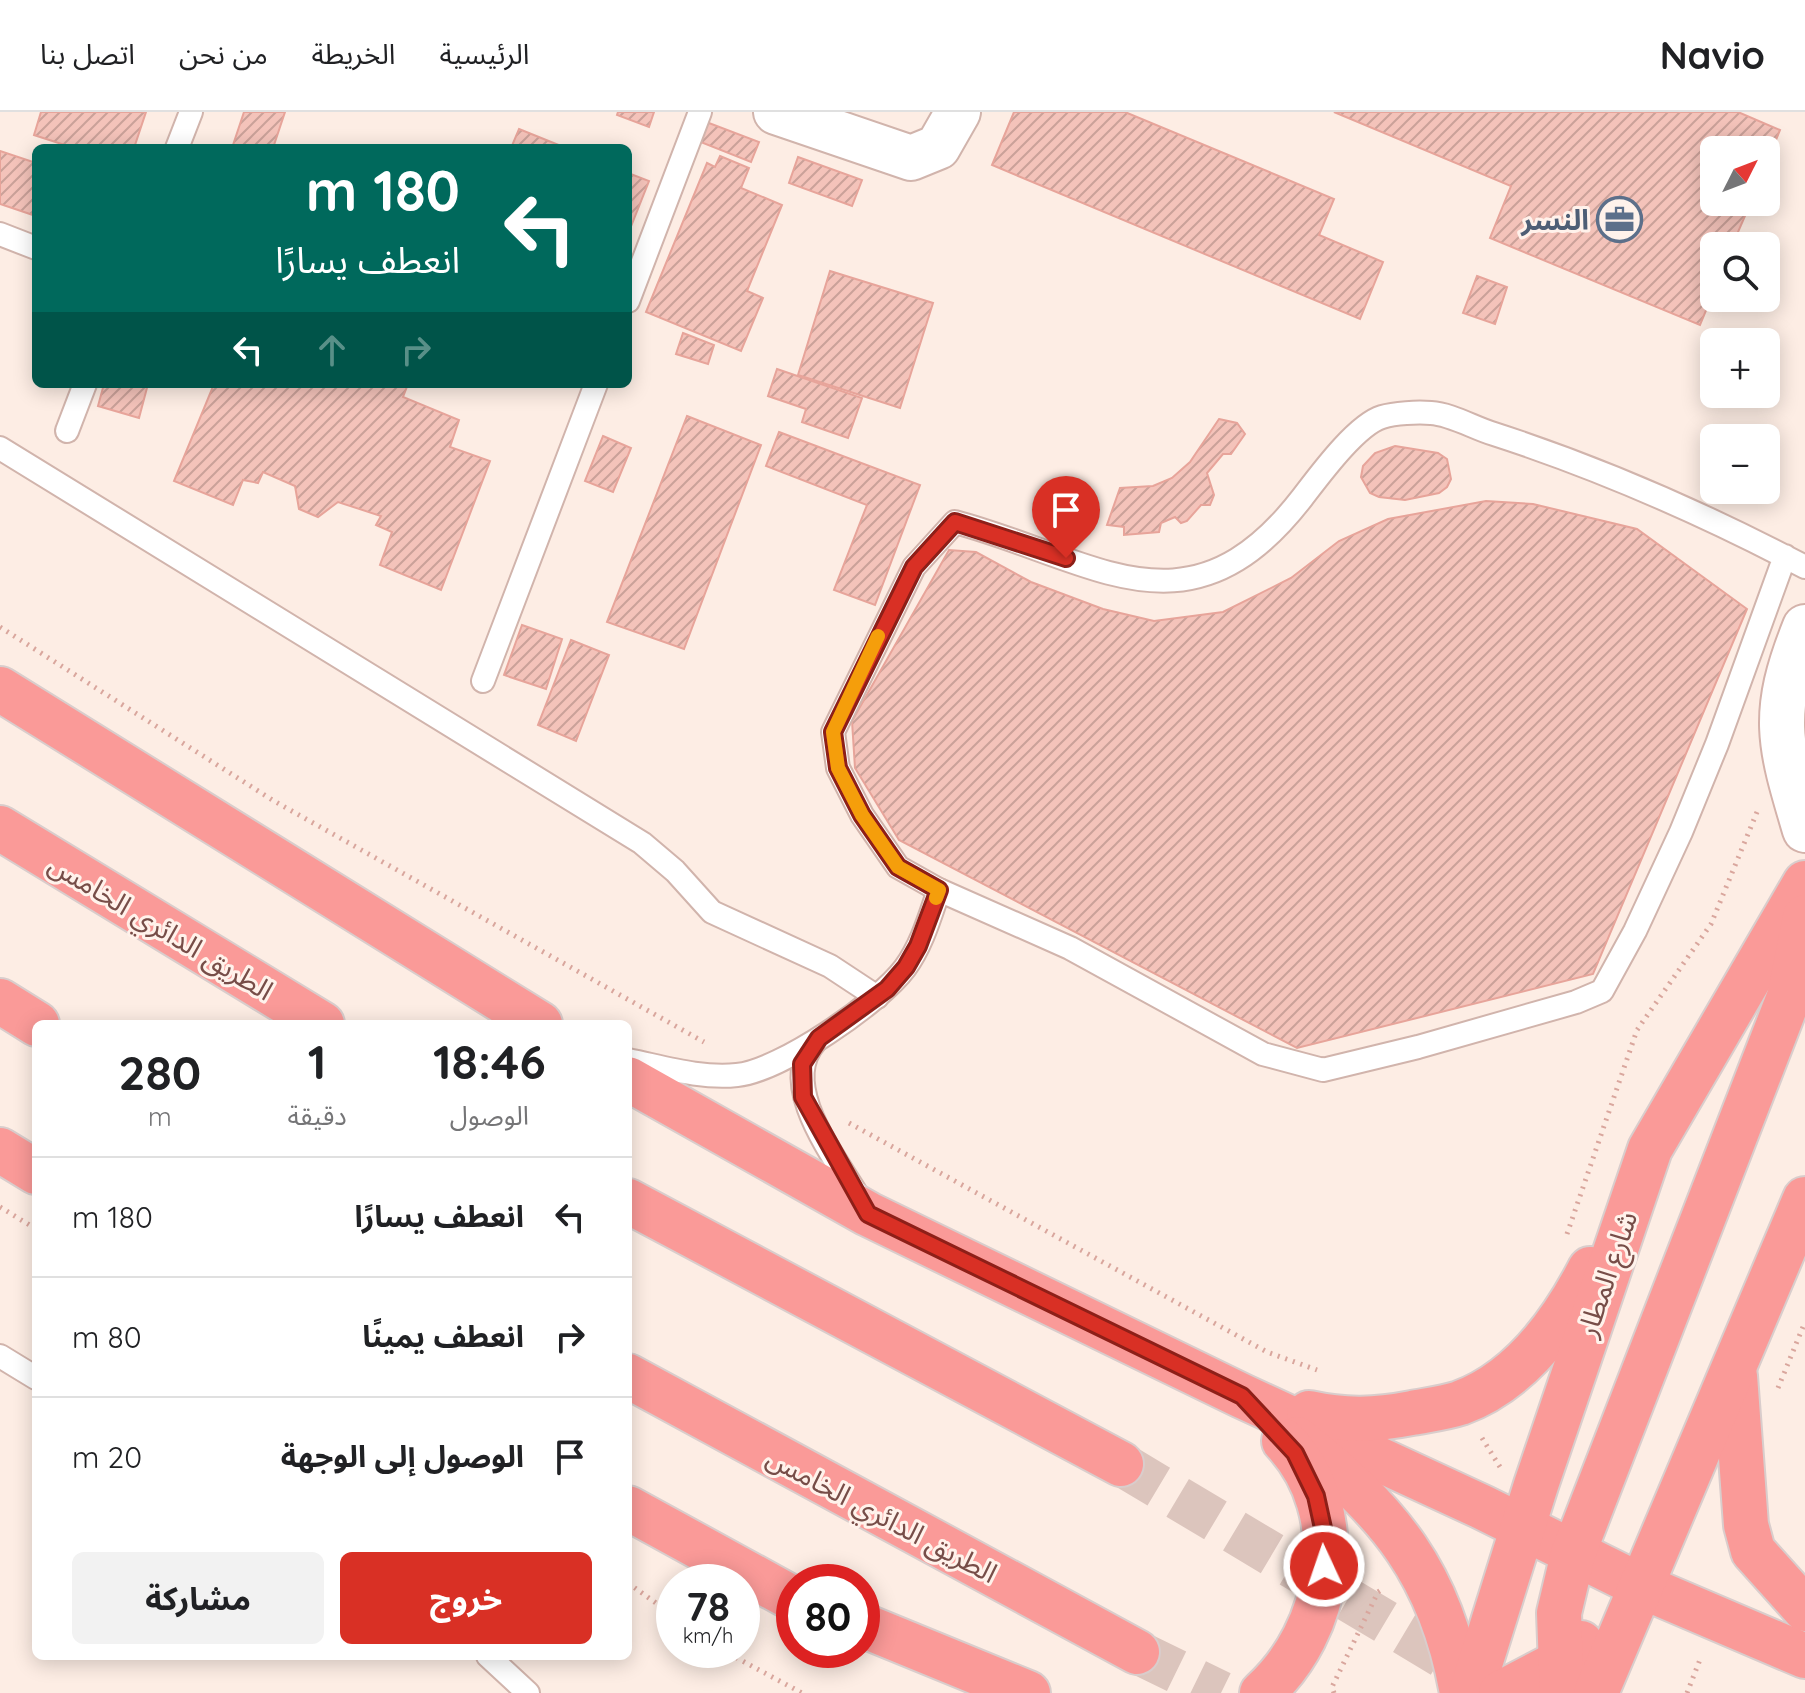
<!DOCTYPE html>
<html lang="ar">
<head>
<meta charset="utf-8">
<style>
  :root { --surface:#fff; --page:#f2f2f2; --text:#202124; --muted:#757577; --line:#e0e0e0; --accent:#d93025 }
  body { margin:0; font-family:Quicksand,"Noto Sans Arabic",sans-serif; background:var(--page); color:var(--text); direction:rtl; height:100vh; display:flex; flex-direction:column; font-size:30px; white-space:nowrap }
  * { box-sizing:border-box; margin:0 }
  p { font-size:26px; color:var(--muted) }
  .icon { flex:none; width:44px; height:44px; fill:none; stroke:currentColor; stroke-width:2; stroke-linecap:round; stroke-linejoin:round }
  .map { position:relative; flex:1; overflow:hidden; direction:ltr }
  .details { position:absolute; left:32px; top:908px; width:600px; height:640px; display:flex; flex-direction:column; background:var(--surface); border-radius:12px; box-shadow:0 4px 20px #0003; direction:rtl }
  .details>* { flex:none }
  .banner { position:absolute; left:32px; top:32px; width:600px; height:244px; border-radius:12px; box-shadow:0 4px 20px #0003; direction:rtl; background:#00695c; color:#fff; overflow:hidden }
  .needle { width:52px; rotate:48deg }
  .buttons { position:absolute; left:1700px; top:24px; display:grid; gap:16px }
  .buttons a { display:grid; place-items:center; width:80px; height:80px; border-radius:12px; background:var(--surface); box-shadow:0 4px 20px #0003; font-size:40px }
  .speed { position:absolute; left:656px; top:1452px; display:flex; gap:16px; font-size:40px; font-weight:700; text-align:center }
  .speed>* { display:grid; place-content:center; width:104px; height:104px; border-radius:50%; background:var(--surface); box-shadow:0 4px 20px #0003; line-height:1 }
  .speed small { font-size:20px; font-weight:400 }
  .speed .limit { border:12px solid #d22; background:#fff; color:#111 }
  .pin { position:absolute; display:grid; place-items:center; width:68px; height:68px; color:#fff; margin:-82px -34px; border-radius:50% 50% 50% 0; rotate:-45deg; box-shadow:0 0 8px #0007 }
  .pin .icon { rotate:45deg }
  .me { position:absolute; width:88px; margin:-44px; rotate:357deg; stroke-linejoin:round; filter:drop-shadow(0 0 6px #0008) }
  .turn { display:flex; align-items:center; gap:28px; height:168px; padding:0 40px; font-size:36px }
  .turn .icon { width:104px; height:104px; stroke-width:2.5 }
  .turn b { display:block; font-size:56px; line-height:68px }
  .lanes { display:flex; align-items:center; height:76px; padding:0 40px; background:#0003; justify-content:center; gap:40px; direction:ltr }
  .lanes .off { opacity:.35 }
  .eta { display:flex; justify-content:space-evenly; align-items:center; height:136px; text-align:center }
  .eta b { font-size:48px; font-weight:700; line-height:56px }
  .primary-button { display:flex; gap:16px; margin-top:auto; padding:16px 40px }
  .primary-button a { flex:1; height:92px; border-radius:12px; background:var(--accent); color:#fff; font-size:32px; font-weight:700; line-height:92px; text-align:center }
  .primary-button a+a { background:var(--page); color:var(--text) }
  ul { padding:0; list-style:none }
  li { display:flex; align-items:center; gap:24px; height:120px; padding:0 40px; border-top:2px solid var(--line) }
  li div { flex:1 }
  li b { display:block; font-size:30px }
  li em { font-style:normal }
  header { display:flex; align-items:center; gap:48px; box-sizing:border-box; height:112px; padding:0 40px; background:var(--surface); border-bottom:2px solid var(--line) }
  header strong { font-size:38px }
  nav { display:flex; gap:44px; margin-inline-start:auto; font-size:28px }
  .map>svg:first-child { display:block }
  .building { fill:url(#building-hatch); stroke:#e7a49a; stroke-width:2 }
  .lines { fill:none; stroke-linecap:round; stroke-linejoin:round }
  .highway-tunnel { stroke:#dcc5bd; stroke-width:44; stroke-dasharray:44 22; stroke-linecap:butt }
  .lane-casing { stroke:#d1b4ac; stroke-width:26 }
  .street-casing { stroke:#d1b4ac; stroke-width:48 }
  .secondary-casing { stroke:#d4b2aa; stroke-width:48 }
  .highway-casing { stroke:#d9cdcc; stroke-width:48 }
  .path { stroke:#d9a69d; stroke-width:5; stroke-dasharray:2 6; stroke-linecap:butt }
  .lane { stroke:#fff; stroke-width:22 }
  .street { stroke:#fff; stroke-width:44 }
  .secondary { stroke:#fff; stroke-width:44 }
  .highway { stroke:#fa9a98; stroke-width:44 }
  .route-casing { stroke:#8d1f18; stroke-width:20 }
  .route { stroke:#d93025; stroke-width:14 }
  .slow { stroke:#f59e0b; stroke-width:14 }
  .labels { text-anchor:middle; stroke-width:6; stroke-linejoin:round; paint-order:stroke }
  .service-label { font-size:28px; font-weight:bold; fill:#4e5e75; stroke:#fff2eb; text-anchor:end }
  .street-label { font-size:28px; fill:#774d48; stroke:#fff2eb }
</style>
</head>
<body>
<header>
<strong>Navio</strong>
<nav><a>الرئيسية</a><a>الخريطة</a><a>من نحن</a><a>اتصل بنا</a></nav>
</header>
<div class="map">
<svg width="1805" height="1581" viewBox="0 0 1805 1581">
  <defs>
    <pattern id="building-hatch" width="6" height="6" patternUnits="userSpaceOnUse" patternTransform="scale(2)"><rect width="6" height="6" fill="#f4c3ba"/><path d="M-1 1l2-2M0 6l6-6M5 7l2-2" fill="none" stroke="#caa199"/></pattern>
  </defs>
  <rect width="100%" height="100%" fill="#fdede4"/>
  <!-- building -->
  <g class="building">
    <path d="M 41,0 L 146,0 L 134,36 L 74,36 L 34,23 Z"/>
    <path d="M 244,0 L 285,0 L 273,36 L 233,33 Z"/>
    <path d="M 618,0 L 654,0 L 649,15 L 617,3 Z"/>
    <path d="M 1014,0 L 1125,0 L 1334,87 L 1319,123 L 1383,150 L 1360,207 L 992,53 Z"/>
    <path d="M 1334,0 L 1738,0 L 1780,18 L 1766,52 L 1766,38 L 1714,38 L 1714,90 L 1751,90 L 1732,134 L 1714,134 L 1714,179 L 1700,213 L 1490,126 L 1511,74 Z"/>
    <path d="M 701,8 L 759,30 L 751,50 L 693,27 Z"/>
    <path d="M 519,17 L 566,36 L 511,36 Z"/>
    <path d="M 0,39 L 36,51 L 36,104 L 0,92 Z"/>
    <path d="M 720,44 L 749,56 L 741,76 L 782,93 L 747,179 L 763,186 L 741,239 L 646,200 L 707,51 L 715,55 Z"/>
    <path d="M 798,45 L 862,68 L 852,94 L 789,71 Z"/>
    <path d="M 628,61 L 649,69 L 628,122 Z"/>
    <path d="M 830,159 L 933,191 L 900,296 L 798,263 Z"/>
    <path d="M 1477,164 L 1507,175 L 1495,212 L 1463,201 Z"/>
    <path d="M 683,221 L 714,233 L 708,252 L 676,242 Z"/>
    <path d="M 777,257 L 862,286 L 848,326 L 802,310 L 806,297 L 768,284 Z"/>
    <path d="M 104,272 L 148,272 L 139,306 L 98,294 Z"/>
    <path d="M 214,272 L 408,272 L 403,285 L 459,308 L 450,335 L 490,349 L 441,478 L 380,453 L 392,420 L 376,413 L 381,404 L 338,390 L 318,405 L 299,397 L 295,374 L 263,360 L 258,371 L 243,368 L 233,393 L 174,369 Z"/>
    <path d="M 687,304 L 761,333 L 684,537 L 607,510 Z"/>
    <path d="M 1219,307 L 1237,311 L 1245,322 L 1231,342 L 1223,342 L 1207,361 L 1214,383 L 1210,393 L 1201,393 L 1187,409 L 1181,411 L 1175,405 L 1161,411 L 1159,420 L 1124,423 L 1124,415 L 1107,413 L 1120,376 L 1153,374 L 1172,366 L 1190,350 Z"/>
    <path d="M 779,320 L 920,373 L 875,493 L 834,478 L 867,393 L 766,354 Z"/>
    <path d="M 603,324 L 631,336 L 613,380 L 585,369 Z"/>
    <path d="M 1395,334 L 1438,341 L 1447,347 L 1451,367 L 1447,375 L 1439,381 L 1405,388 L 1379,385 L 1370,381 L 1361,365 L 1363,354 L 1375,341 Z"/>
    <path d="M 1486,389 L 1533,392 L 1637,417 L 1747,497 L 1593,862 L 1297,936 L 899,728 L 855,656 L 852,609 L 949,438 L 976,440 L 1031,470 L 1103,497 L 1154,509 L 1223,500 L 1291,466 L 1339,429 L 1388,407 Z"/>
    <path d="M 522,513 L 562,527 L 546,577 L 504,563 Z"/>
    <path d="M 571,528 L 609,543 L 576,629 L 538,613 Z"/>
  </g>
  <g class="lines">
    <!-- highway-tunnel -->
    <g class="highway-tunnel">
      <path d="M 1121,1352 L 1481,1567"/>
      <path d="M 1137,1540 L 1221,1581"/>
    </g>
    <defs>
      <g id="lane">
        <path d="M 177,36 L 191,0"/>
        <path d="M 0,122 L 36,136"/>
        <path d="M 628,189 L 700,0"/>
        <path d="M 67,319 L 85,272"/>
        <path d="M 0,336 L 642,731 L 675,759 L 712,800 L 830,854 L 877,885"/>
        <path d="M 1785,444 L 1717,632 L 1681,720 L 1635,819 L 1602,879 L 1576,890 L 1418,935 L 1323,958 L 1263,942 L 1070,836 L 939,778 L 898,755 L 862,703 L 838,656 L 833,620 L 914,455 L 955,410 C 1096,448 1189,532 1302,386 C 1319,364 1356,313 1382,305 C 1395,301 1417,300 1431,301 C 1451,302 1474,316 1494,322 C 1602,357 1704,402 1805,455"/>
        <path d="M 483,569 L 596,272"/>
        <path d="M 815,930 C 776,974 838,1049 862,1091"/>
        <path d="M 628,948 C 663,955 701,967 737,963 C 780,959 879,891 905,856 C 922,833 930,804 939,778"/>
        <path d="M 0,1244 L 36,1266"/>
        <path d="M 488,1544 L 528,1581"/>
      </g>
      <path id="street" d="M 776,0 L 911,46 L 938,35 L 958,0"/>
      <path id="secondary" d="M 1805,515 C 1770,602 1779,631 1805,718"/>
      <g id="highway">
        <path d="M 0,577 L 540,912"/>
        <path d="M 0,716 L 322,912"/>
        <path d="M 0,889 L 37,912"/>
        <path d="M 628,967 L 868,1102 L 1242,1284 L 1482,1395 L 1641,1474 L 1805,1544"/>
        <path d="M 0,1038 L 36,1060"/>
        <path d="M 628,1089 L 1121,1352"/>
        <path d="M 628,1264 L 1137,1540"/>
        <path d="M 1735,1264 L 1746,1413 L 1753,1439 L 1805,1497"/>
        <path d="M 1309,1301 C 1345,1309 1376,1308 1412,1301 C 1428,1298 1445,1296 1460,1291 C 1520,1269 1562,1211 1590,1157"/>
        <path d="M 1297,1327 C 1390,1400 1441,1462 1462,1581"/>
        <path d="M 628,1396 L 794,1487"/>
        <path d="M 862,1513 L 1028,1581"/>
        <path d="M 1262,1581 C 1331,1519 1352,1402 1284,1329"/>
        <path d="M 1471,1581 L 1536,1373 L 1650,1037 L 1805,771"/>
        <path d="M 1501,1581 L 1562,1549 L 1581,1531"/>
        <path d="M 1562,1581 L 1559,1501 L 1573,1442 L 1789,885 L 1805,805"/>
        <path d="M 1596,1581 L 1805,1087"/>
      </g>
    </defs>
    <!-- lane casing -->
    <use href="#lane" class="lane-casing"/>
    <!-- street casing -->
    <use href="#street" class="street-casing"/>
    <!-- secondary casing -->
    <use href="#secondary" class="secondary-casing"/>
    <!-- highway casing -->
    <use href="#highway" class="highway-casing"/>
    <!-- path -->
    <g class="path">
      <path d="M 0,515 L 274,689 L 704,930"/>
      <path d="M 849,1011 L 1267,1240 L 1317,1258"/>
      <path d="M 0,1095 L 36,1117"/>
      <path d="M 1567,1122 L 1637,918 L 1711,812 L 1757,700"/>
      <path d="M 1778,1276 L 1805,1210"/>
      <path d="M 1482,1326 L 1500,1355"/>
      <path d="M 628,1471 L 674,1504"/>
      <path d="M 722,1538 L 802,1581"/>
      <path d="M 1334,1581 L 1332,1575 L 1378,1480 L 1384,1476"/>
      <path d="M 1687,1581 L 1701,1545"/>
    </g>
    <!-- lane -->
    <use href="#lane" class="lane"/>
    <!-- street -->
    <use href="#street" class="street"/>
    <!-- secondary -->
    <use href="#secondary" class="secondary"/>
    <!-- highway -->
    <use href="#highway" class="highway"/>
  </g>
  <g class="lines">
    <defs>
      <path id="route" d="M 1066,446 L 955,410 L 914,455 L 833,620 L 838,656 L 862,703 L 898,755 L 939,778 L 918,834 L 906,855 L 887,877 L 819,926 L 802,952 L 803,985 L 868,1102 L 1242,1284 L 1295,1341 L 1316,1384 L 1326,1430 L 1324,1454"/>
    </defs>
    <!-- route casing -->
    <use href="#route" class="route-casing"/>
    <!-- route -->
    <use href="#route" class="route"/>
    <!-- slow -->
    <path class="slow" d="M 878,524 L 833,620 L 838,656 L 862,703 L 898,755 L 939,778 L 936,786"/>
  </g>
  <!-- icons -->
  <defs>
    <symbol id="office-ring" viewBox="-11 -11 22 22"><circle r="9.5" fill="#fff2eb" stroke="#5c6f8a" stroke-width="1.5"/><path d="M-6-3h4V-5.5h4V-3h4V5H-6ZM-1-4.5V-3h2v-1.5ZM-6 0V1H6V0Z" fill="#5c6f8a"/></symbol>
  </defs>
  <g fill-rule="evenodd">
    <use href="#office-ring" x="1594" y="82" width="51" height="51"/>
  </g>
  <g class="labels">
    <!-- service labels -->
    <g class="service-label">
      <text x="1589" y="118">النسر</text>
    </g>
    <!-- street labels -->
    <g class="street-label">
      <text transform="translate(161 815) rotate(31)" y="10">الطريق الدائري الخامس</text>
      <text transform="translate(1607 1162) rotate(-71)" y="10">شارع المطار</text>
      <text transform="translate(882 1403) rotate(28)" y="10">الطريق الدائري الخامس</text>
    </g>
  </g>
</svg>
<div class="buttons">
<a><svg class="needle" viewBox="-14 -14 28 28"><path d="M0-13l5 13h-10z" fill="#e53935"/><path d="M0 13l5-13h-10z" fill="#757577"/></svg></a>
<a><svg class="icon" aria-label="search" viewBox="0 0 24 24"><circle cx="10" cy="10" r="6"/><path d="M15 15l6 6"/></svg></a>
<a>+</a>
<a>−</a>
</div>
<div class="speed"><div>78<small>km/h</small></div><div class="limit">80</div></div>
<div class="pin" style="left:1066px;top:446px;background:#d93025"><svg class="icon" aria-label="arrive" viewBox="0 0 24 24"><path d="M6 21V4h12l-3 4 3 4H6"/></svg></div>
<svg class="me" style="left:1324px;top:1454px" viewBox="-20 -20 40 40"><circle r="17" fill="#d93025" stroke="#fff" stroke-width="3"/><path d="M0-11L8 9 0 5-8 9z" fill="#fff"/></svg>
<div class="banner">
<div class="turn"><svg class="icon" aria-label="left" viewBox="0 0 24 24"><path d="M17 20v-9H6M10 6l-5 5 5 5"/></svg><div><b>180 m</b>انعطف يسارًا</div></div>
<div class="lanes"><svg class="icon" aria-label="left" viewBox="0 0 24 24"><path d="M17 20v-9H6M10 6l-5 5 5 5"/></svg><svg class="icon off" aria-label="ahead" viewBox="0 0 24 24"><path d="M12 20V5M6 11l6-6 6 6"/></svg><svg class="icon off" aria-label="right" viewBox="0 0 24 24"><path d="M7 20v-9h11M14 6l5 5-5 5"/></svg></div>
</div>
<section class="details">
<div class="eta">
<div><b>18:46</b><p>الوصول</p></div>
<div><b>1</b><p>دقيقة</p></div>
<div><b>280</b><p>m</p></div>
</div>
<ul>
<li><svg class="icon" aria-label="left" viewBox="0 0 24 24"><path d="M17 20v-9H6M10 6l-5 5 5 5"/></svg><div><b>انعطف يسارًا</b></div><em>180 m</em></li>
<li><svg class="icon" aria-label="right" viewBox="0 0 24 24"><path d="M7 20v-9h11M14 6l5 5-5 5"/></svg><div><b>انعطف يمينًا</b></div><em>80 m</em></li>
<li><svg class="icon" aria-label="arrive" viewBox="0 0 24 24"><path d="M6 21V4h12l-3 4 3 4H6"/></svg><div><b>الوصول إلى الوجهة</b></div><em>20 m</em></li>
</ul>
<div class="primary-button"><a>خروج</a><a>مشاركة</a></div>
</section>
</div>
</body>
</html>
